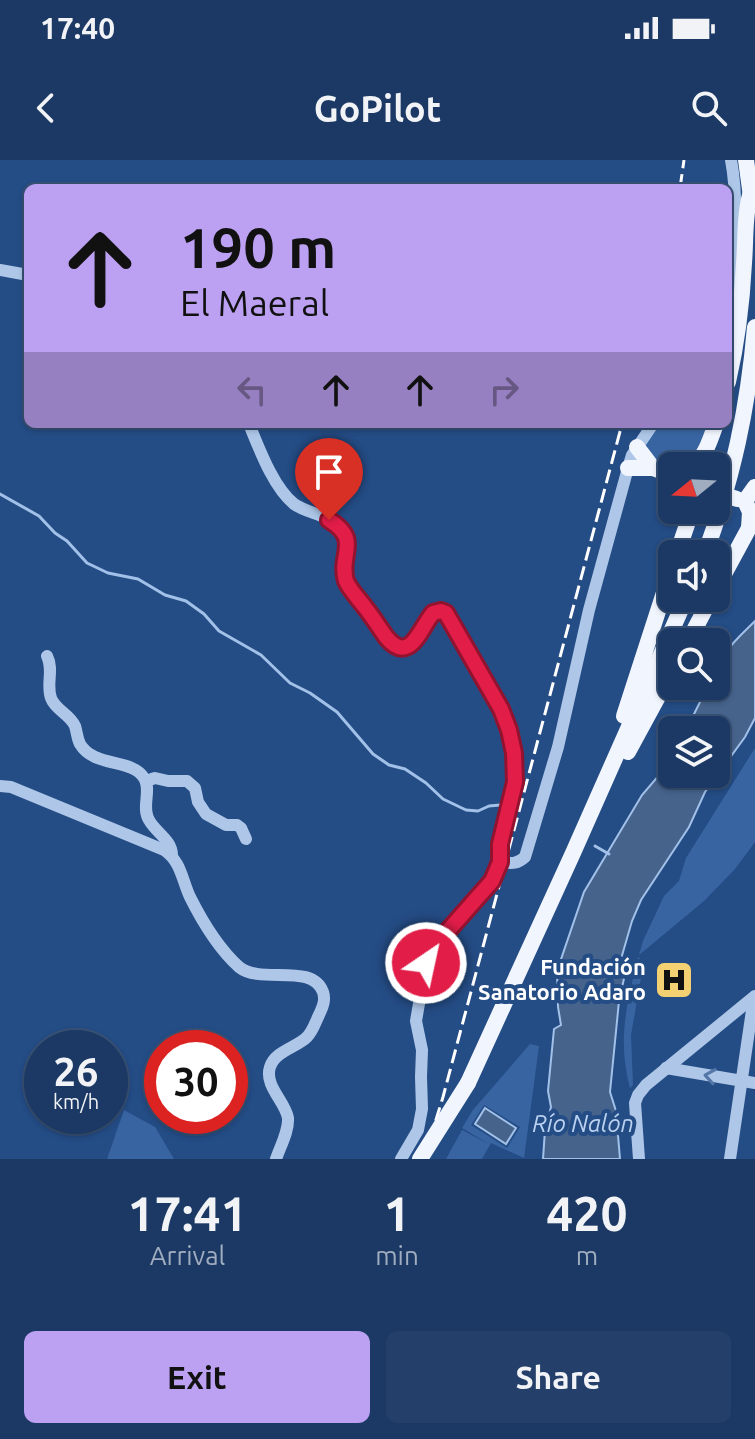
<!DOCTYPE html>
<html lang="en">
<head>
<meta charset="utf-8">
<style>
  :root { --surface:#1b3964; --page:#24406a; --text:#f1f3f6; --muted:#a0acbf; --line:#395378; --accent:#bca0f2 }
  body { margin:0; font-family:Ubuntu,sans-serif; background:var(--page); color:var(--text); height:100vh; display:flex; flex-direction:column; font-size:30px; white-space:nowrap }
  * { box-sizing:border-box; margin:0 }
  p { font-size:26px; color:var(--muted) }
  .icon { flex:none; width:44px; height:44px; fill:none; stroke:currentColor; stroke-width:2; stroke-linecap:round; stroke-linejoin:round }
  .map { position:relative; height:999px; overflow:hidden }
  .drawer { display:flex; flex-direction:column; background:var(--surface); flex:1 }
  .drawer>* { flex:none }
  .top-card { position:absolute; left:24px; top:24px; width:708px; height:244px; border-radius:12px; box-shadow:0 2px 6px #0004,0 0 0 2px var(--line); background:#bca0f2; color:#111; overflow:hidden }
  .needle { width:52px; rotate:252deg }
  .buttons { position:absolute; left:658px; top:292px; display:grid; gap:16px }
  .buttons a { display:grid; place-items:center; width:72px; height:72px; border-radius:12px; background:var(--surface); box-shadow:0 2px 6px #0004,0 0 0 2px var(--line); font-size:40px }
  .speed { position:absolute; left:24px; top:870px; display:flex; gap:16px; font-size:40px; font-weight:700; text-align:center }
  .speed>* { display:grid; place-content:center; width:104px; height:104px; border-radius:50%; background:var(--surface); box-shadow:0 2px 6px #0004,0 0 0 2px var(--line); line-height:1 }
  .speed small { font-size:20px; font-weight:400 }
  .speed .limit { border:12px solid #d22; background:#fff; color:#111 }
  .pin { position:absolute; display:grid; place-items:center; width:68px; height:68px; color:#fff; margin:-82px -34px; border-radius:50% 50% 50% 0; rotate:-45deg; box-shadow:0 0 8px #0007 }
  .pin .icon { rotate:45deg }
  .me { position:absolute; width:88px; margin:-44px; rotate:34deg; stroke-linejoin:round; filter:drop-shadow(0 0 6px #0008) }
  .turn { display:flex; align-items:center; gap:28px; height:168px; padding:0 24px; font-size:36px }
  .turn .icon { width:104px; height:104px; stroke-width:2.5 }
  .turn b { display:block; font-size:56px; line-height:68px }
  .lanes { display:flex; align-items:center; height:76px; padding:0 24px; background:#0003; justify-content:center; gap:40px; direction:ltr }
  .lanes .off { opacity:.35 }
  .eta { display:flex; justify-content:space-evenly; align-items:center; height:136px; text-align:center }
  .eta b { font-size:48px; font-weight:700; line-height:56px }
  .cta { display:flex; gap:16px; margin-top:auto; padding:16px 24px }
  .cta a { flex:1; height:92px; border-radius:12px; background:var(--accent); color:#111; font-size:32px; font-weight:700; line-height:92px; text-align:center }
  .cta a+a { background:var(--page); color:var(--text) }
  .status { display:flex; justify-content:space-between; align-items:center; height:56px; padding:0 40px; background:var(--surface); direction:ltr }
  .status svg { height:22px; fill:currentColor }
  header { display:flex; justify-content:space-between; align-items:center; height:104px; padding:0 24px; background:var(--surface); font-size:36px; font-weight:700 }
  .map>svg:first-child { display:block }
  .green { fill:#3865a2; fill-rule:evenodd }
  .water { fill:#46638c; stroke:#a2c1e9; stroke-width:2 }
  .lines { fill:none; stroke-linecap:round; stroke-linejoin:round }
  .stream { stroke:#a2c1e9; stroke-width:3 }
  .minor { stroke:#aec7e8; stroke-width:12 }
  .major { stroke:#f1f5fe; stroke-width:16 }
  .rail { stroke:#fff; stroke-width:3; stroke-dasharray:14 6; stroke-linecap:butt }
  .major-bridge { stroke:#f1f5fe; stroke-width:16 }
  .oneway { stroke:#5477a8 }
  .route-casing { stroke:#92132f; stroke-width:20 }
  .route { stroke:#e11d48; stroke-width:14 }
  .labels { text-anchor:middle; stroke-width:8; stroke-linejoin:round; paint-order:stroke }
  .poi-label { font-size:22px; font-weight:bold; fill:#fff; stroke:#244c85; text-anchor:end }
  .water-label { font-size:24px; font-style:italic; fill:#bad1f0; stroke:#244c85 }
</style>
</head>
<body>
<div class="status"><b>17:40</b><svg viewBox="0 0 49 12"><path d="M0 12V9h3v3zM5 12V6h3v6zM10 12V3h3v9zM15 12V0h3v12zM26 1h20v11H26zM47 4h2v5h-2z"/></svg></div>
<header><svg class="icon" aria-label="back" viewBox="0 0 24 24"><path d="M15 5l-7 7 7 7"/></svg>GoPilot<svg class="icon" aria-label="search" viewBox="0 0 24 24"><circle cx="10" cy="10" r="6"/><path d="M15 15l6 6"/></svg></header>
<div class="map">
<svg width="755" height="999" viewBox="0 0 755 999">
  <rect width="100%" height="100%" fill="#244c85"/>
  <!-- green -->
  <g class="green">
    <path d="M 653,264 L 716,264 L 692,306 L 672,306 L 672,313 L 637,287 Z"/>
    <path d="M 755,588 L 755,682 L 735,709 L 704,741 L 639,795 L 643,781 L 664,736 L 679,721 L 686,698 Z"/>
    <path d="M 638,797 L 646,804 L 643,807 L 631,875 L 633,925 L 630,928 C 617,878 627,845 638,797 Z"/>
    <path d="M 530,884 L 539,886 L 524,998 L 491,983 L 482,999 L 446,999 L 462,970 L 489,984 L 462,968 L 473,950 ZM 484,945 L 520,967 L 507,988 L 471,965 Z"/>
    <path d="M 124,950 L 155,967 L 174,999 L 107,999 Z"/>
  </g>
  <!-- water -->
  <g class="water">
    <path d="M 755,461 L 755,558 L 745,577 L 705,632 L 689,667 L 641,740 L 632,761 L 621,799 L 625,814 L 619,841 L 610,932 L 616,951 L 620,999 L 543,999 L 545,970 L 551,947 L 548,931 L 554,869 L 561,865 L 558,847 L 557,811 L 584,732 L 642,635 L 672,600 L 672,614 L 716,614 L 716,570 L 686,570 L 708,526 L 716,526 C 716,495 735,481 755,461 Z"/>
    <path d="M 485,948 L 516,968 L 506,984 L 475,964 Z"/>
  </g>
  <g class="lines">
    <!-- stream -->
    <g class="stream">
      <path d="M 0,334 L 39,356 L 55,373 L 67,381 L 87,403 L 108,413 L 138,419 L 165,435 L 186,441 L 204,454 L 219,471 L 261,495 L 290,523 L 310,533 L 337,552 L 373,594 L 389,605 L 405,609 L 426,623 L 443,639 L 466,650 L 478,651 L 489,646 L 500,645"/>
      <path d="M 595,686 L 609,694"/>
    </g>
    <!-- minor -->
    <g class="minor">
      <path d="M 0,110 L 28,115"/>
      <path d="M 728,145 C 735,102 739,43 731,0"/>
      <path d="M 249,264 C 259,288 273,327 294,344 C 308,354 332,355 342,370 C 353,385 342,401 346,417 C 350,435 367,449 376,463 C 381,470 384,478 391,483 C 395,487 401,489 407,486 C 420,481 424,462 433,453 L 441,451 L 446,453 L 501,549 L 512,580 L 515,608 L 515,622 L 500,684 L 500,702 L 492,721 L 446,773 L 429,795 L 426,803 L 416,861 L 422,890 L 421,917 L 422,949 L 418,970 L 401,999"/>
      <path d="M 47,496 C 54,510 46,524 51,538 C 55,550 70,554 75,566 C 77,572 77,578 80,584 C 94,608 132,598 144,618 C 152,630 141,647 149,660 C 156,673 172,680 172,695"/>
      <path d="M 146,621 L 155,618 L 168,621 L 187,621 L 195,628 L 198,642 L 206,654 L 226,665 L 237,665 L 241,668 L 246,679"/>
      <path d="M 0,626 L 11,627 L 164,690 C 181,701 182,720 190,737 C 202,761 219,789 239,807 C 261,825 312,802 323,832 C 326,841 322,848 319,855 C 315,863 313,871 307,877 C 296,888 275,891 270,907 C 264,926 285,941 288,958 C 289,971 280,987 276,999"/>
      <path d="M 500,702 C 511,703 516,705 525,697 L 558,587 L 589,450 L 628,308 L 632,295 L 653,264"/>
      <path d="M 666,908 L 755,923"/>
      <path d="M 639,999 L 635,943 L 638,935 L 646,925 L 755,836"/>
      <path d="M 730,999 L 754,837"/>
    </g>
    <!-- major -->
    <g class="major">
      <path d="M 746,0 L 752,44"/>
      <path d="M 728,222 C 737,183 742,143 744,103 C 746,80 744,58 750,35"/>
      <path d="M 637,287 L 653,308"/>
      <path d="M 692,306 C 706,297 710,279 716,264"/>
      <path d="M 628,308 L 653,308 L 672,315"/>
      <path d="M 745,341 L 750,352 L 749,368"/>
      <path d="M 745,341 L 755,327"/>
      <path d="M 677,394 L 692,350"/>
      <path d="M 705,394 C 733,317 748,249 755,167"/>
      <path d="M 716,429 L 749,368 L 755,363"/>
      <path d="M 688,482 L 711,438"/>
      <path d="M 624,556 L 672,408"/>
      <path d="M 628,592 L 672,511"/>
      <path d="M 468,923 L 573,693 L 686,438"/>
    </g>
    <!-- rail -->
    <g class="rail">
      <path d="M 680,28 L 684,0"/>
      <path d="M 424,999 L 443,937 L 622,264"/>
    </g>
    <!-- major-bridge -->
    <g class="major-bridge">
      <path d="M 716,332 L 737,339"/>
      <path d="M 420,999 L 468,923"/>
    </g>
  </g>
  <!-- one-way arrows -->
  <defs><path id="oneway-chevron" d="M-2-3.5L2.5 0L-2 3.5" fill="none" stroke-width="1.6" stroke-linecap="round" stroke-linejoin="round" transform="scale(2)"/></defs>
  <use class="oneway" href="#oneway-chevron" transform="translate(710 916) rotate(-171)"/>
  <g class="lines">
    <defs>
      <path id="route" d="M 329,360 C 362,380 338,395 346,421 C 350,430 358,438 364,446 C 372,456 379,467 386,477 C 410,506 420,468 433,453 L 441,451 L 446,453 L 501,549 L 509,570 L 514,593 L 515,622 L 500,684 L 500,702 L 492,721 L 446,773 L 429,795 L 426,803"/>
    </defs>
    <!-- route casing -->
    <use href="#route" class="route-casing"/>
    <!-- route -->
    <use href="#route" class="route"/>
  </g>
  <!-- icons -->
  <defs>
    <symbol id="hospital-square" viewBox="-11 -11 22 22"><rect x="-9" y="-9" width="18" height="18" rx="4" fill="#f3d172" stroke="#244c85"/><path d="M-5-5h3v3.5h4V-5h3V5h-3V1.5h-4V5h-3Z" fill="#111"/></symbol>
  </defs>
  <g fill-rule="evenodd">
    <use href="#hospital-square" x="652" y="798" width="44" height="44"/>
  </g>
  <g class="labels">
    <!-- poi labels -->
    <g class="poi-label">
      <text x="646" y="815">Fundación<tspan x="646" dy="25">Sanatorio Adaro</tspan></text>
    </g>
    <!-- water labels -->
    <g class="water-label">
      <text x="583" y="972">Río Nalón</text>
    </g>
  </g>
</svg>
<div class="buttons">
<a><svg class="needle" viewBox="-14 -14 28 28"><path d="M0-13l5 13h-10z" fill="#e53935"/><path d="M0 13l5-13h-10z" fill="#a0acbf"/></svg></a>
<a><svg class="icon" aria-label="sound" viewBox="0 0 24 24"><path d="M4 9h4l5-4v14l-5-4H4zM17 9q2 3 0 6"/></svg></a>
<a><svg class="icon" aria-label="search" viewBox="0 0 24 24"><circle cx="10" cy="10" r="6"/><path d="M15 15l6 6"/></svg></a>
<a><svg class="icon" aria-label="layers" viewBox="0 0 24 24"><path d="M12 4l9 5-9 5-9-5zM3 14l9 5 9-5"/></svg></a>
</div>
<div class="speed"><div>26<small>km/h</small></div><div class="limit">30</div></div>
<div class="pin" style="left:329px;top:360px;background:#d93025"><svg class="icon" aria-label="arrive" viewBox="0 0 24 24"><path d="M6 21V4h12l-3 4 3 4H6"/></svg></div>
<svg class="me" style="left:426px;top:803px" viewBox="-20 -20 40 40"><circle r="17" fill="#e11d48" stroke="#fff" stroke-width="3"/><path d="M0-11L8 9 0 5-8 9z" fill="#fff"/></svg>
<div class="top-card">
<div class="turn"><svg class="icon" aria-label="ahead" viewBox="0 0 24 24"><path d="M12 20V5M6 11l6-6 6 6"/></svg><div><b>190 m</b>El Maeral</div></div>
<div class="lanes"><svg class="icon off" aria-label="left" viewBox="0 0 24 24"><path d="M17 20v-9H6M10 6l-5 5 5 5"/></svg><svg class="icon" aria-label="ahead" viewBox="0 0 24 24"><path d="M12 20V5M6 11l6-6 6 6"/></svg><svg class="icon" aria-label="ahead" viewBox="0 0 24 24"><path d="M12 20V5M6 11l6-6 6 6"/></svg><svg class="icon off" aria-label="right" viewBox="0 0 24 24"><path d="M7 20v-9h11M14 6l5 5-5 5"/></svg></div>
</div>
</div>
<section class="drawer">
<div class="eta">
<div><b>17:41</b><p>Arrival</p></div>
<div><b>1</b><p>min</p></div>
<div><b>420</b><p>m</p></div>
</div>
<div class="cta"><a>Exit</a><a>Share</a></div>
</section>
</body>
</html>
